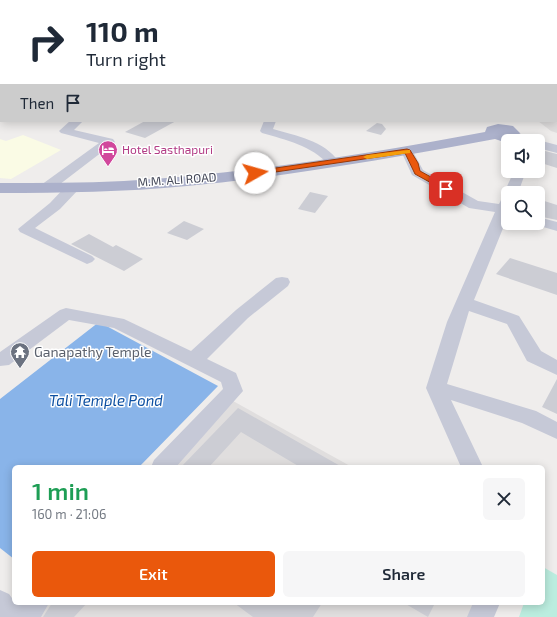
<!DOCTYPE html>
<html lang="en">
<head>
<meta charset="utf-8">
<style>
  :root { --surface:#fff; --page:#f6f6f7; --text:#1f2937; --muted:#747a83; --accent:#ea580c }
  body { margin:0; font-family:"Exo 2",sans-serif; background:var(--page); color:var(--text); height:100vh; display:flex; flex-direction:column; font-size:15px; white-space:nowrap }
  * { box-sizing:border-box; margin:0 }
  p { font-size:13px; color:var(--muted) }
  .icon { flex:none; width:22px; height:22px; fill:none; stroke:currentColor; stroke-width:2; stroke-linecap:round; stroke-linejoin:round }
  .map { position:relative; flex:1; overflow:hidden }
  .panel { position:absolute; left:12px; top:465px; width:533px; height:140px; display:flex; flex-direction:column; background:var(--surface); border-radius:6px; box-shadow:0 2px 10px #0003 }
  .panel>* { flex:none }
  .guide { position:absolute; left:0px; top:0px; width:557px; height:122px; box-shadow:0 2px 10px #0003; background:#fff; color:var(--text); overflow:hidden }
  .fabs { position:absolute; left:501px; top:134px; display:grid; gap:8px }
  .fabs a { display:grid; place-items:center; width:44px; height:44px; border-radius:6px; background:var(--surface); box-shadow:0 2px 10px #0003; font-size:20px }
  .pin { position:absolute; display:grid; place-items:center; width:34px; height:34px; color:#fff; margin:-17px; border-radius:8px; box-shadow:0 2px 6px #0006 }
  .me { position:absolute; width:44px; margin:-22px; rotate:83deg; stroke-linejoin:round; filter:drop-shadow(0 0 3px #0008) }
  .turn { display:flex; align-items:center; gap:14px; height:84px; padding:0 20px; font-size:18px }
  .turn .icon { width:52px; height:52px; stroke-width:2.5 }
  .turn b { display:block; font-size:28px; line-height:34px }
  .then { display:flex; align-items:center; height:38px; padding:0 20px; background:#0003; gap:8px; font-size:15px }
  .round { display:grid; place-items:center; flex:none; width:42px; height:42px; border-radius:6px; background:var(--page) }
  .summary { display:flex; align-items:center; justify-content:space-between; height:68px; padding:0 20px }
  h1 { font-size:24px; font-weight:600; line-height:30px; color:#1e9e55 }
  .button { display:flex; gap:8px; margin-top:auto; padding:8px 20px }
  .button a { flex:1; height:46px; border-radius:6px; background:var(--accent); color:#fff; font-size:16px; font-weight:600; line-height:46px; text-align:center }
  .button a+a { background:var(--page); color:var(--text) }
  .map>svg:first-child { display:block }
  .commercial { fill:#fafbe5 }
  .education { fill:#e0dede }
  .green { fill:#bbeddf }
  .water { fill:#89b4e9 }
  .building { fill:#cccdd4 }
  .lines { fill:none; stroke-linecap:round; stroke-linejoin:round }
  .minor { fill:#c6c9d7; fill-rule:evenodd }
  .major { fill:#acb1cb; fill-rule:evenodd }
  .route { fill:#ea580c; stroke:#983908 }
  .slow { fill:#f59e0b }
  .labels { text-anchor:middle; stroke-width:3; stroke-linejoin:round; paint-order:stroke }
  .far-hotel-label { font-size:12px; fill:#b23c85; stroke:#fff; text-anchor:start }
  .far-street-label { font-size:12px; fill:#454959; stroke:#fff }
  .worship-label { font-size:14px; fill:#5b616d; stroke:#fff; text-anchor:start }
  .water-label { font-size:15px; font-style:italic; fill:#0f51a2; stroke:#fff }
</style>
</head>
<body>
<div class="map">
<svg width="557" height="617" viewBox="0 0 557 617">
  <rect width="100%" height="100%" fill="#efedec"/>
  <!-- commercial -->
  <path class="commercial" d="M 23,135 L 61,150 L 11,179 L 0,178 L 0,139 L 6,141 Z"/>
  <!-- education -->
  <g class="education">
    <path d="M 556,106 L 557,106 L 557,133 L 551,131 L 538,121 L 556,121 Z"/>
    <path d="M 233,401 L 352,467 L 172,467 Z"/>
    <path d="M 45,603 L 475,603 L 468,617 L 32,617 Z"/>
  </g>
  <!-- green -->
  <path class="green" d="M 543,567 L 557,575 L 557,617 L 519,617 L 524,603 L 543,603 Z"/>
  <!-- water -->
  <path class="water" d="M 99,322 L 218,386 L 139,467 L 14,467 L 14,559 L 0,548 L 0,399 Z"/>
  <!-- building -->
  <g class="building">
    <path d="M 145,121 L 176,121 L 145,138 L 125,132 Z"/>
    <path d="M 377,123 L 382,124 L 386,129 L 381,135 L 366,131 Z"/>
    <path d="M 545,151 L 557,154 L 557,168 L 538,162 L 538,153 Z"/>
    <path d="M 310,192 L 328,196 L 315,213 L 298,209 Z"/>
    <path d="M 538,199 L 557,205 L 557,220 L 538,216 Z"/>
    <path d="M 184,221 L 204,229 L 187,240 L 167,233 Z"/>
    <path d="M 89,234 L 113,247 L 116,245 L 143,259 L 124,271 L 71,244 Z"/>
    <path d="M 510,258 L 557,273 L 557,295 L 496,274 Z"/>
    <path d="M 557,379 L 557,414 L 542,407 Z"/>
    <path d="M 238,408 L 342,467 L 300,467 L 241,432 L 209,467 L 181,467 Z"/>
    <path d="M 52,603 L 87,603 L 74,617 L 43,617 Z"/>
    <path d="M 234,603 L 322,603 L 313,617 L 253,617 Z"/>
    <path d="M 404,603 L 435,603 L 428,617 Z"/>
  </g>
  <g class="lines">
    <!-- minor -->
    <g class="minor">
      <path d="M 24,0 L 36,0 L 37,1 L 25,1 Z"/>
      <rect x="556" y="9" width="1" height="4"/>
      <rect x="556" y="34" width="1" height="6"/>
      <rect x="0" y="112" width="1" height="6"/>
      <path d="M 70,121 L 83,121 L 74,130 L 113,139 L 115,142 L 51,191 L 41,191 L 39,188 L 41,185 L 99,143 L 61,133 L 59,131 Z"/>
      <path d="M 264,121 L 276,121 L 273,129 C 296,136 324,140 339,162 L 337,165 L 329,165 C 311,145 286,140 262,133 L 260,131 Z"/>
      <path d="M 512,131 L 534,138 L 536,141 L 538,140 L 557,145 L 557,153 L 538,148 L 538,141 C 528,141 513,144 506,135 Z"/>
      <path d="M 407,147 L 411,148 L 423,170 L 478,201 L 499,204 L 503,196 L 506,195 L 504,193 L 514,171 L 526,171 L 518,193 L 508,193 L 508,216 L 474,300 L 519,316 L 541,351 L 557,360 L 557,375 L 527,361 L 507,324 L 469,311 L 447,384 L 536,411 L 557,422 L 557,439 L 522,423 L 451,400 L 483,467 L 461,467 L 426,388 L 447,322 L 495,212 L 469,208 L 412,175 L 401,151 Z"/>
      <path d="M 73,183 L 78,184 L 80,187 L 78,190 L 60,209 L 35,228 L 92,256 L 95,259 L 92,262 L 87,264 L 20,232 L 18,229 L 50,203 L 68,184 Z"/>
      <path d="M 538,217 L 557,222 L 557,231 L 533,224 L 538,223 Z"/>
      <path d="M 282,277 L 288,278 L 290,282 L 288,286 L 248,318 L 207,359 L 236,373 L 243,391 L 176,467 L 151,467 L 154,460 L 223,389 L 221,382 L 114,328 L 69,320 L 9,365 L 0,366 L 0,352 L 60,310 L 66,308 L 124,319 L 191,351 L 236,310 L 276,278 Z"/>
      <path d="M 0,590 L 9,594 L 17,605 L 18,603 L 49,603 L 41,617 L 0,617 Z"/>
      <path d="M 473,603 L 500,603 L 494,617 L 467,617 Z"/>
    </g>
    <!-- major -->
    <g class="major">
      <path d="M 478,0 L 488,0 L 489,1 L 479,1 Z"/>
      <path d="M 498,124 L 513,126 L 520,133 L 517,138 L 504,142 L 495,139 C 393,158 290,176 187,186 C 125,192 62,193 0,193 L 0,183 C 41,183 83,183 124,181 C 246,174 366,154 485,132 L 487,127 Z"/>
    </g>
  </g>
  <!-- route -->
  <path class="route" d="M 407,149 L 410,150 L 418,163 L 420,171 L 449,187 L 449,190 L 444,190 L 415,174 L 405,153 L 255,175 L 252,173 L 255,171 Z"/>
  <!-- slow -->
  <path class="slow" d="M 408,150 L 410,150 L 410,153 L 367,159 L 363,157 L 367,155 Z"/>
  <!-- icons -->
  <defs>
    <symbol id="hotel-pin" viewBox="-11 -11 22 30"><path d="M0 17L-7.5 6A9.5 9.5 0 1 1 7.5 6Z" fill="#d1479c" stroke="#fff"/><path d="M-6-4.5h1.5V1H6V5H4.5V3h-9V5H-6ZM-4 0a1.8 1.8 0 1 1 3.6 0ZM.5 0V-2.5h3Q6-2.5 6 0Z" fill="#fff"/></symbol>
    <symbol id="temple-pin" viewBox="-11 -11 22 30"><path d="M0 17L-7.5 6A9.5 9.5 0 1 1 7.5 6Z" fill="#6b7280" stroke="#fff"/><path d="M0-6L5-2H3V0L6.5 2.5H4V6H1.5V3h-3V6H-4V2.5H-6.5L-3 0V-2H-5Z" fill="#fff"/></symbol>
  </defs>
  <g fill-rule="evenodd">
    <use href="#hotel-pin" x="97" y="139" width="22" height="30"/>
    <use href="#temple-pin" x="9" y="341" width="22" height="30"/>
  </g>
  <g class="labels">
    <!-- far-hotel labels -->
    <g class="far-hotel-label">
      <text x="122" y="154">Hotel Sasthapuri</text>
    </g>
    <!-- far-street labels -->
    <g class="far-street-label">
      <text transform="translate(177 180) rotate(-4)" y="4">M.M. ALI ROAD</text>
    </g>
    <!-- worship labels -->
    <g class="worship-label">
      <text x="34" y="357">Ganapathy Temple</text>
    </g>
    <!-- water labels -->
    <g class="water-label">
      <text x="106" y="406">Tali Temple Pond</text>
    </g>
  </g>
</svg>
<div class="fabs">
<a><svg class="icon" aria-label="sound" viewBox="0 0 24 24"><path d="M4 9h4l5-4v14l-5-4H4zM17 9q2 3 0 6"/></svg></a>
<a><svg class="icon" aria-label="search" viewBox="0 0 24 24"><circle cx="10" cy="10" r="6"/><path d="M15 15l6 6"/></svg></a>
</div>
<div class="pin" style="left:446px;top:189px;background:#d93025"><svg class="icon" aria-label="arrive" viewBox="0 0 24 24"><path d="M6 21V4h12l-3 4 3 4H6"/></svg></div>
<svg class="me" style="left:255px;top:173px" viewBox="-20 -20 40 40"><circle r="19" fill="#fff"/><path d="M0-13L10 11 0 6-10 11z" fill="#ea580c"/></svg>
<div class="guide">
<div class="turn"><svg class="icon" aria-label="right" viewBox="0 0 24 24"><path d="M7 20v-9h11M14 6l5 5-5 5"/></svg><div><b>110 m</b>Turn right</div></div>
<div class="then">Then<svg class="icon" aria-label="arrive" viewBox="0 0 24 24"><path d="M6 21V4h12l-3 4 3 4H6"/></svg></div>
</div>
<section class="panel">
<div class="summary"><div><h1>1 min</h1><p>160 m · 21:06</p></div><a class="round"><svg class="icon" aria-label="close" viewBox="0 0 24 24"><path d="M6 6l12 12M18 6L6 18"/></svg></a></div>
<div class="button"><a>Exit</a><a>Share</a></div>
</section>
</div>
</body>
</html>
